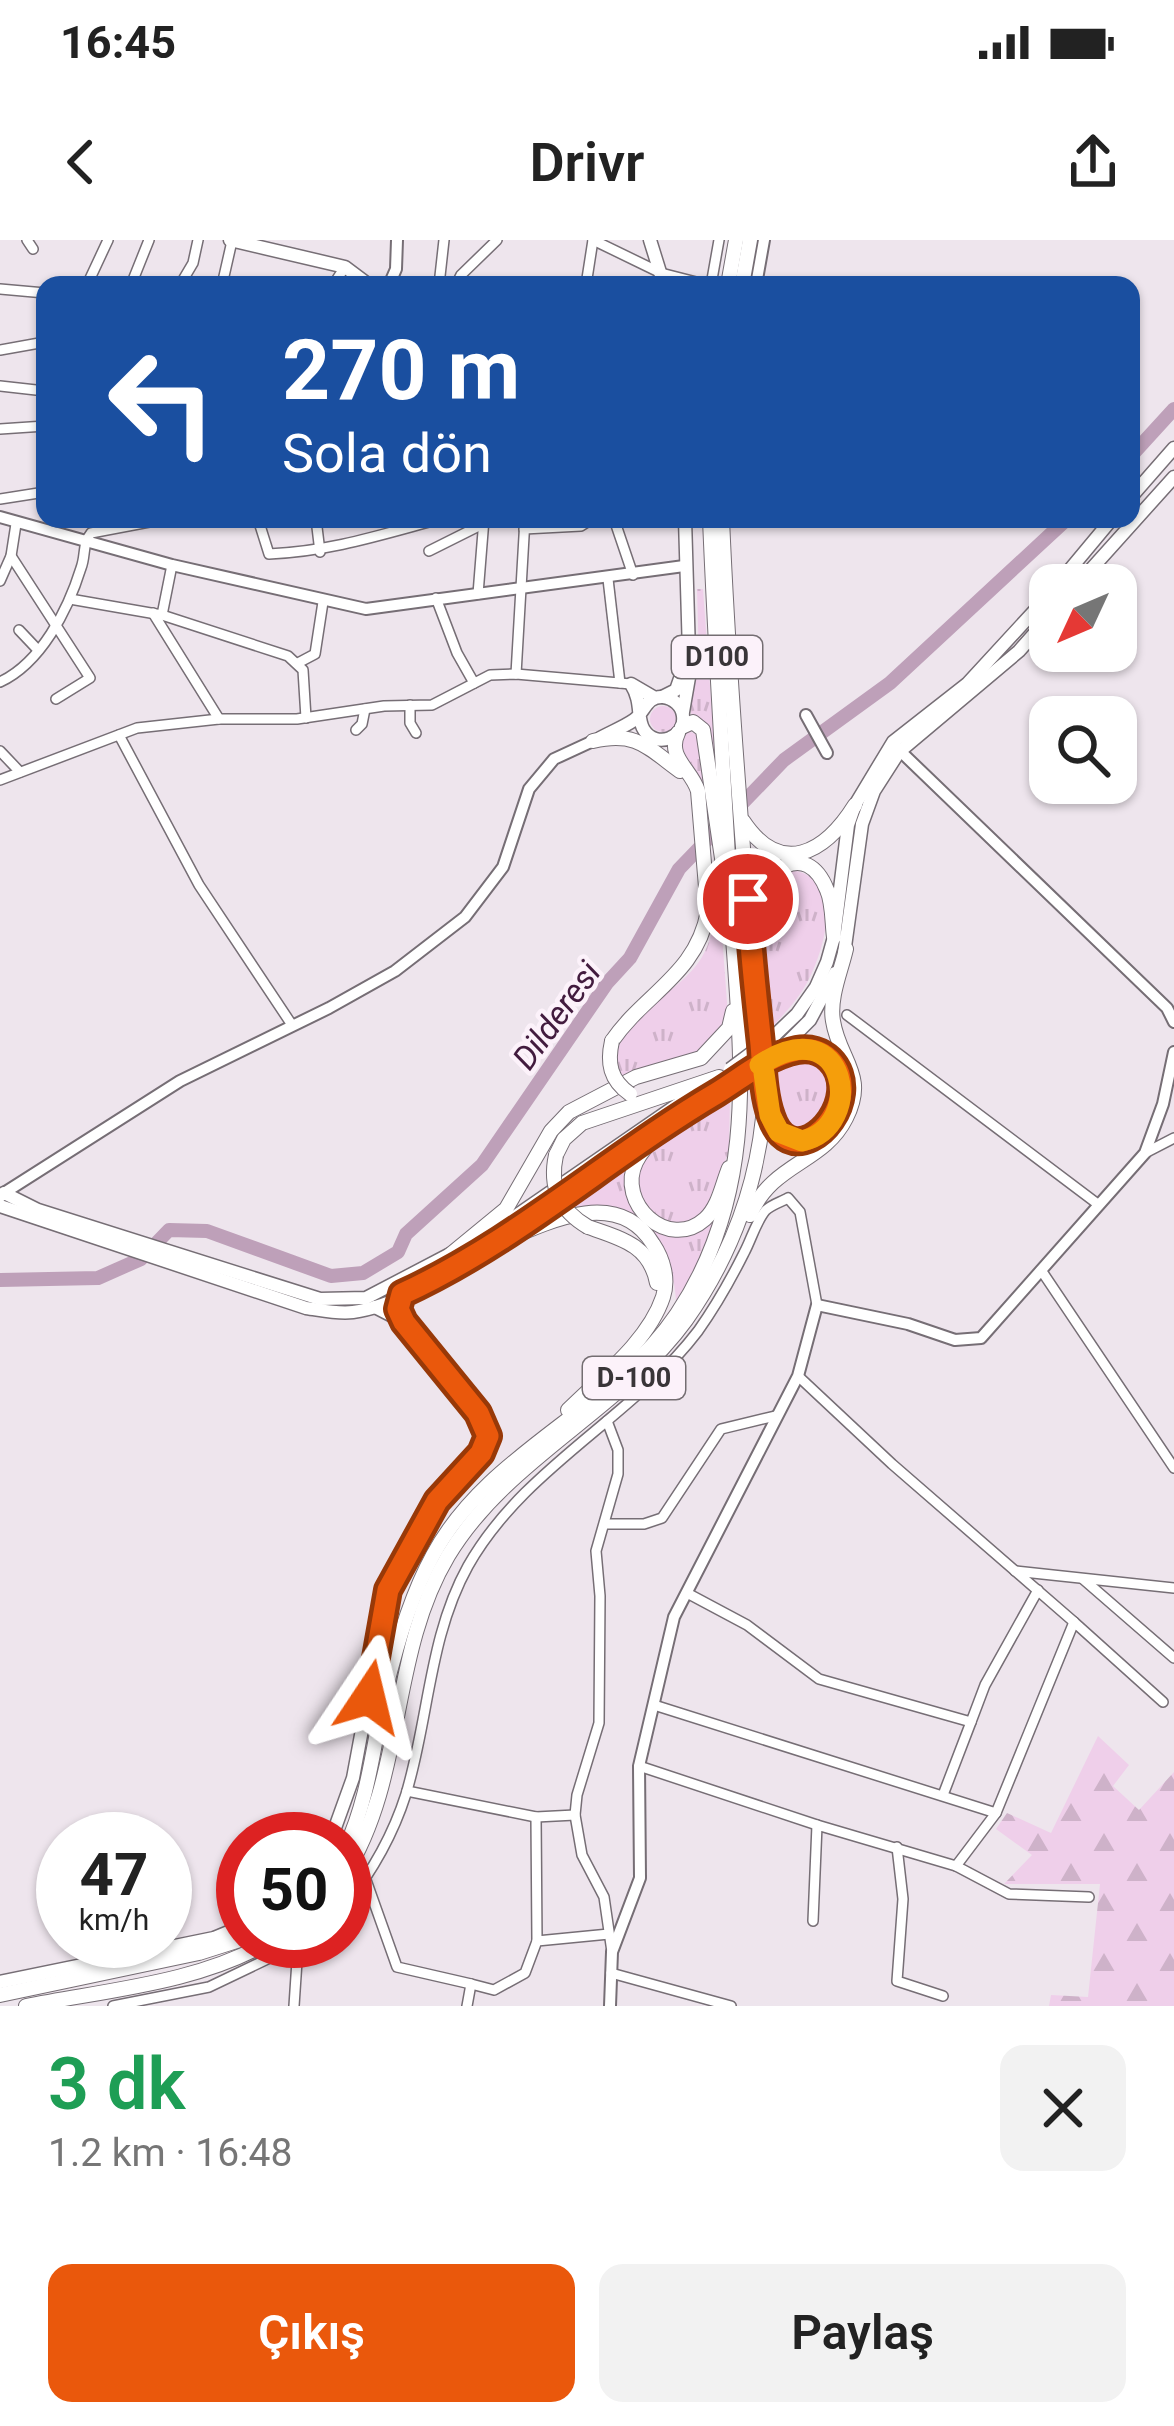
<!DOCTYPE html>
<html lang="tr">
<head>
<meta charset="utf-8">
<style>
  :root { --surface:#fff; --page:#f2f2f2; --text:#222; --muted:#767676; --accent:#ea580c }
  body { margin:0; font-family:Roboto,sans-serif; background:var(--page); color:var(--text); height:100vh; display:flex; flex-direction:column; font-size:45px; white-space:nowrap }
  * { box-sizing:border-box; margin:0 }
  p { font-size:39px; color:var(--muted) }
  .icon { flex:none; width:66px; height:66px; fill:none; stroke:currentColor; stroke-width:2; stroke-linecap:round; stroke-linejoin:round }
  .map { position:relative; height:1766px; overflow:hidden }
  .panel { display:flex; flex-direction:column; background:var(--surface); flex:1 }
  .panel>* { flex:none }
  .top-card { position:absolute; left:36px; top:36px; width:1104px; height:252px; border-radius:24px; box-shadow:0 3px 9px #0004; background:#1a4fa0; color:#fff; overflow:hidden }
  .needle { width:78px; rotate:226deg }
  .controls { position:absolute; left:1029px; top:324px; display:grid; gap:24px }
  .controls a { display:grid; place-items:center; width:108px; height:108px; border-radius:24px; background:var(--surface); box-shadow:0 3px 9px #0004; font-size:60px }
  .speed { position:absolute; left:36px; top:1572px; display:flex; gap:24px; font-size:60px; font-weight:700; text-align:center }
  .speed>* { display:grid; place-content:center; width:156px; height:156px; border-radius:50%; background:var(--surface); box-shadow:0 3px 9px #0004; line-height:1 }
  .speed small { font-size:30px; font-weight:400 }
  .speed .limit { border:18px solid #d22; background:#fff; color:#111 }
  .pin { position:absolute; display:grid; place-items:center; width:102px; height:102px; color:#fff; margin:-51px; border:6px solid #fff; border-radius:50%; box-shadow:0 3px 12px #0007 }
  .me { position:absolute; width:132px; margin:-66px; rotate:10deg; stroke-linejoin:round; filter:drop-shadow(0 0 9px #0008) }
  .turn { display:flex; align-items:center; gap:42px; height:252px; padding:0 48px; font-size:54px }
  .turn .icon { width:156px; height:156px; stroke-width:2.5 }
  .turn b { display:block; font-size:84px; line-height:102px }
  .round { display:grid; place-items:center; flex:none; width:126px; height:126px; border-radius:24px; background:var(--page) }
  .headline { display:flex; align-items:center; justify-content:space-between; height:204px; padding:0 48px }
  h1 { font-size:72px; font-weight:600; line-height:90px; color:#1e9e55 }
  .primary-button { display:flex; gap:24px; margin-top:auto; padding:24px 48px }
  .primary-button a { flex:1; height:138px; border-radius:24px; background:var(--accent); color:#fff; font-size:48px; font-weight:600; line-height:138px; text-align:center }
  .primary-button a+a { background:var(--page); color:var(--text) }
  .status { display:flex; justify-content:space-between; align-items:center; height:84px; padding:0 60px; background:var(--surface); direction:ltr }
  .status svg { height:33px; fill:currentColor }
  header { display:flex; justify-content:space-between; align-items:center; height:156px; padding:0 48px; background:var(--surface); font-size:54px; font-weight:600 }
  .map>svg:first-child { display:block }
  .grass { fill:url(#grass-tufts) }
  .forest { fill:url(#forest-firs) }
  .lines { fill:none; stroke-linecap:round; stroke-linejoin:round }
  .river { stroke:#bea0b9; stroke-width:14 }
  .minor-casing { stroke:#766e75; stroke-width:12 }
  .tertiary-casing { stroke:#766e75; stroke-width:14 }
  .secondary-casing { stroke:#766e75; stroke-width:15 }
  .trunk-casing { stroke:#766e75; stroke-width:16 }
  .minor { stroke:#fff; stroke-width:9 }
  .tertiary { stroke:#fff; stroke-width:10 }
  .secondary { stroke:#fff; stroke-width:12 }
  .trunk { stroke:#fff; stroke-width:14 }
  .secondary-bridge-casing { stroke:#766e75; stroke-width:15; stroke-linecap:butt }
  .trunk-bridge-casing { stroke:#766e75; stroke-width:16; stroke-linecap:butt }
  .secondary-bridge { stroke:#fff; stroke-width:12 }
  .trunk-bridge { stroke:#fff; stroke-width:14 }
  .route-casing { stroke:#983908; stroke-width:30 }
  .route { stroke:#ea580c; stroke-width:21 }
  .slow { stroke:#f59e0b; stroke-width:21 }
  .labels { text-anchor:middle; stroke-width:9; stroke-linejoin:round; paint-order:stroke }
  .shield { fill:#fcf2fa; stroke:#746e72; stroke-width:3 }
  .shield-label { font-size:27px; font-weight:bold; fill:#393538 }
  .water-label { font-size:33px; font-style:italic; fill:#421b3e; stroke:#fcf2fa }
</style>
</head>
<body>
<div class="status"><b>16:45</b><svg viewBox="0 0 49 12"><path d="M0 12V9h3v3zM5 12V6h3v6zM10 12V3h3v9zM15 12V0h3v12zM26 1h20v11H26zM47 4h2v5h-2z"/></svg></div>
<header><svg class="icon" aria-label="back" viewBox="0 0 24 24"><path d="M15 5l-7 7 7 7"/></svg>Drivr<svg class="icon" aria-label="share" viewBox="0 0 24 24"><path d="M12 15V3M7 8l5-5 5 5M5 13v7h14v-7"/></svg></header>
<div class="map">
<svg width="1174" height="1766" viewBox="0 0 1174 1766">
  <defs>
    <pattern id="grass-tufts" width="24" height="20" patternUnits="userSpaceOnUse" patternTransform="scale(3)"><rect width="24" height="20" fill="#efcfea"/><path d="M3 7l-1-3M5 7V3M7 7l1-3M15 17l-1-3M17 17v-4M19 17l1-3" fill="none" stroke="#ceb2c9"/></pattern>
    <pattern id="forest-firs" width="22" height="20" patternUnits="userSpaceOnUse" patternTransform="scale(3)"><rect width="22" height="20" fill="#efcfea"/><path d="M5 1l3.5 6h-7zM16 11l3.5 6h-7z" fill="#ceb2c9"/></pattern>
  </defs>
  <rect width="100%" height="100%" fill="#eee5ed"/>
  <!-- grass -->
  <g class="grass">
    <path d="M 697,349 L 703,349 L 717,542 L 688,465 L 699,421 Z"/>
    <circle cx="663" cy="479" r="13"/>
    <path d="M 689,491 L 700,496 L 709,565 L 701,540 L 683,520 L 678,502 Z"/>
    <path d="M 784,629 C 845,632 828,702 808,741 C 799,758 786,772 773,786 C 767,736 744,667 784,629 Z"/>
    <path d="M 718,640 L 728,776 L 710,808 L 624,838 L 616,828 C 611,779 681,754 702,717 C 716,693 715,668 713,641 Z"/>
    <path d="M 801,814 L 828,821 C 839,857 838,869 809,895 L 785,890 L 775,871 L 771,834 Z"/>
    <path d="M 730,857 L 729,911 L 703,975 C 664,1002 621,959 644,920 C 660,892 704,874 730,857 Z"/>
    <path d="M 634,917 L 628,951 L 676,996 L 696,993 L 718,975 L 698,1024 L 676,1061 C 673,1006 637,952 576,969 L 570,961 Z"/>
  </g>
  <!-- forest -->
  <path class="forest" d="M 1098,1496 L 1129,1525 L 1113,1546 L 1139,1570 L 1174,1532 L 1174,1766 L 1049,1766 L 1051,1755 L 1088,1757 L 1100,1644 L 1004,1644 L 1032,1615 L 996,1589 L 1007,1573 L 1051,1593 Z"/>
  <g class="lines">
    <!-- river -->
    <g class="river">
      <path d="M 1131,216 L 1174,169"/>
      <path d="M 0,1040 L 98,1038 L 141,1019 L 169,990 L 207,991 L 331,1036 L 363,1033 L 398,1012 L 406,994 L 482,925 L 607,743 L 630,718 L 679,629 L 784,520 L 890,443 L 1067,279"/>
    </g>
    <defs>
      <g id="minor">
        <path d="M 27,0 L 33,9"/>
        <path d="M 593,0 L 661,33 L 708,45"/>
        <path d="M 87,45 L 108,0"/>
        <path d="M 131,45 L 149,0"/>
        <path d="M 180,45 L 193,23 L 198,0"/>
        <path d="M 222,45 L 232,1"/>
        <path d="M 333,45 L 345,27"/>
        <path d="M 439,45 L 444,0"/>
        <path d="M 456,45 L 461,35 L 497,0"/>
        <path d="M 586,45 L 593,0"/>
        <path d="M 711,45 L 719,0"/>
        <path d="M 0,49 L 45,53"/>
        <path d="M 0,110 L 45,102"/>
        <path d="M 0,146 L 45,151"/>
        <path d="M 0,189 L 45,186"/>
        <path d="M 0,259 L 45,252"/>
        <path d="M 258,279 L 269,314 C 332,311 380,295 440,279"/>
        <path d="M 316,279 L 320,312"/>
        <path d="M 614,279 L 633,335"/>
        <path d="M 524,289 L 581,286 L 592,279"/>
        <path d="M 429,311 L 483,284"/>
        <path d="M 11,316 L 90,438 L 56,459"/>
        <path d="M 608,339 L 620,443"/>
        <path d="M 0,341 L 11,316 L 16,284"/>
        <path d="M 478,354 L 484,279"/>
        <path d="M 436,358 L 457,413 L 474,443"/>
        <path d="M 70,359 L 162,375 L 288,416 L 303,430 L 306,478"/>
        <path d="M 153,373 L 219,479"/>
        <path d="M 162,375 L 172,325"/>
        <path d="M 19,390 L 37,409"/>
        <path d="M 298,423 L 315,414 L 323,362"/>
        <path d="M 516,434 L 525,279"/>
        <path d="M 0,442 C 41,423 68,370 81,328 C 86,315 82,304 91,293 L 165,279"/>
        <path d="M 410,465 L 410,483 L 416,493"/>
        <path d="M 356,490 L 362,484 L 365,469"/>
        <path d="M 119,495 L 199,645 L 292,785"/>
        <path d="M 0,511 L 20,532"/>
        <path d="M 0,540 L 137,488 L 219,479 L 297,479 L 384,466 L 432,465 L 490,435 L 516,434 L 631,444"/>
        <path d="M 847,775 L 1099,965"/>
        <path d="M 1145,913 L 1174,898"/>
        <path d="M 1041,1030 L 1174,1228"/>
        <path d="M 798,1136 L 892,1224 L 1074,1382"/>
        <path d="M 607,1181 L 618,1210 L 618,1234 L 596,1311 L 600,1356 L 599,1483 L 577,1555 L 575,1575 L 582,1615 L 604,1657 L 612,1712"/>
        <path d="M 606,1284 L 644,1284 L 662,1278 L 721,1189 L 775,1176"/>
        <path d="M 1015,1331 L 1174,1348"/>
        <path d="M 1083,1339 L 1174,1418"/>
        <path d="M 687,1353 L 747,1385 L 819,1439 L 971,1482 L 985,1445 L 1038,1350"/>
        <path d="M 654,1465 L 996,1573"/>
        <path d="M 639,1526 L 817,1585"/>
        <path d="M 407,1551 L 536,1577 L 575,1575"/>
        <path d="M 943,1555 L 971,1482"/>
        <path d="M 536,1577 L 537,1701"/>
        <path d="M 897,1607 L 903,1659 L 897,1741 L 943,1756"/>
        <path d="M 956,1626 L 1009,1654 L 1089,1657"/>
        <path d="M 366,1640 L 397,1727 L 471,1744"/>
        <path d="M 345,1666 C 372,1632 393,1595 406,1554 C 429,1478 429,1396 468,1326 C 524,1227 631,1179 698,1091 C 715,1067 731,1039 744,1013 C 751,1000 756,982 765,971 C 770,965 781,962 788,958 L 800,972 L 817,1065"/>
        <path d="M 813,1681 L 817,1585 L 956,1626 L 996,1573 L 1074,1382 L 1163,1462"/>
        <path d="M 611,1733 L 731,1766"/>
        <path d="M 113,1766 L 209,1747 L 305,1701"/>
        <path d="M 294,1766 L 298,1706"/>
        <path d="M 467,1766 L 471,1744 L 494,1750 L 525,1733 L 537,1701 L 609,1694"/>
      </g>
      <g id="tertiary">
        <path d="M 389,45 L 396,29 L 397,0"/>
        <path d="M 756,45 L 764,0"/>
        <path d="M 0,277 L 172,325 L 366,369 L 684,326"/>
        <path d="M 806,475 L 827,513"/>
        <path d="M 896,507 L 1167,768 L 1174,782"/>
        <path d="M 4,953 L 180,841 L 329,768 L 395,731 L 465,677 L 503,627 L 529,549 L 554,519 L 593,501"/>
        <path d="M 610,1766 L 612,1712 L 640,1638 L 639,1526 L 674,1377 L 798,1136 L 817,1065 L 908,1084 L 955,1100 L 981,1098 L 1145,913 L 1163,864 L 1174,812"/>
      </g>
      <g id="secondary">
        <path d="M 230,0 L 345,27 L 369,45"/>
        <path d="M 650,0 L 664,45"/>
        <path d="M 1131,257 L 1174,208"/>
        <path d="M 685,279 L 689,413"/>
        <path d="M 1057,345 L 1112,279"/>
        <path d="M 1077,345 L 1174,237"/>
        <path d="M 662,457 L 676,450 L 689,413 L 691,426 L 683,472"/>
        <path d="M 600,498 C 611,492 624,487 634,480 C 645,472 646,456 663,457 C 673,458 682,466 683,476 C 686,498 656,509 644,490 C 636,478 643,463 631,444 L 655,458"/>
        <path d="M 844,714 L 862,584 L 874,551 L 899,512 L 1019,411 L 1050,376"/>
        <path d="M 774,796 L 797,774 L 816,747 L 827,722 L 834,697 L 848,585 L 855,565 L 893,502 L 967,444 L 1050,354"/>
        <path d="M 773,817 L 810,780 L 835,733"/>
        <path d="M 690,869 L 730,845"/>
        <path d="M 0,956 L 4,953 L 38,970 L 320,1059 L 366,1058 L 494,991 L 709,843"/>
        <path d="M 0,966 L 306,1068 C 321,1070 337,1074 353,1072 C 400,1066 451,1030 490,1006"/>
        <path d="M 507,994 L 653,893"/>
        <path d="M 375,1067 L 404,1082 L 398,1069 L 402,1054"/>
        <path d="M 331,1599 L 353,1538 L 388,1350 L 437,1261 L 481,1213 L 488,1196 L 478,1173 L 404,1082"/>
        <path d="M 0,1742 L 214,1698 L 243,1686"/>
      </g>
      <g id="trunk">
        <path d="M 728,45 L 736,0"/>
        <path d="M 742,45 L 750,0"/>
        <path d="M 682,487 L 693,482 L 703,490 L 723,625"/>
        <path d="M 593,501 C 636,491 647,507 680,531"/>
        <path d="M 743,581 C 781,638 825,613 855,565"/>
        <path d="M 754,675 C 761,631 806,597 827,650 C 833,663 832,683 834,697"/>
        <path d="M 612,801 C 645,753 697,734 708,671 L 698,551 C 692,530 666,517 678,493"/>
        <path d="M 768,862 L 779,892 L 802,901 C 840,893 853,841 826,815 L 799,809 L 772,818"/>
        <path d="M 699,864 C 678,880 648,898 636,922 C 616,963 668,1012 705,979 C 719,966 722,945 729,928"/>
        <path d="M 556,915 L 564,899 L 582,883 L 719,837"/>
        <path d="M 750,975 C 773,922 823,924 846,878 C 868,835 839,820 833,781 C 829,758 841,731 846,709"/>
        <path d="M 588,987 C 620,998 650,1005 657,1043"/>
        <path d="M 485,1009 C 534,989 615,941 653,1004 C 663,1019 669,1039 663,1057 C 648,1102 600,1138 568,1170"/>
        <path d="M 450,1015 L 506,969 L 551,891 L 569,872 L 636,837 L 701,818 L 729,788 L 733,771"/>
        <path d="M 345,1609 C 369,1558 373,1506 385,1452 C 396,1406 410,1357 433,1315 C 490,1210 611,1172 677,1074 C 765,942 738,800 730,651 C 723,527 715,403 710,279"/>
        <path d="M 345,1634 C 406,1536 389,1415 448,1316 C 506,1219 620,1171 686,1080 C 729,1019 755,953 763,878 C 769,818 754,757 750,697 C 739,558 728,418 722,279"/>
        <path d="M 0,1755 L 199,1713 L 243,1699"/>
        <path d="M 26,1766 C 106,1750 199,1743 270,1701"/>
      </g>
    </defs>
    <!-- minor casing -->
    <use href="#minor" class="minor-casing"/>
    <!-- tertiary casing -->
    <use href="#tertiary" class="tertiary-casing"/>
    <!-- secondary casing -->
    <use href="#secondary" class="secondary-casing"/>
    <!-- trunk casing -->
    <use href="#trunk" class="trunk-casing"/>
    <!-- minor -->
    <use href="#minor" class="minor"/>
    <!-- tertiary -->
    <use href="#tertiary" class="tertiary"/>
    <!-- secondary -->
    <use href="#secondary" class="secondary"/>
    <!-- trunk -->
    <use href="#trunk" class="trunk"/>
    <defs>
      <g id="secondary-bridge">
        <path d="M 730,829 L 774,796"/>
        <path d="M 730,845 L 772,818"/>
      </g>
      <g id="trunk-bridge">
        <path d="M 612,801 C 607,823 610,840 630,854"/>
        <path d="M 556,915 C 549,947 559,970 588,987"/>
      </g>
    </defs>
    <!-- secondary-bridge casing -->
    <use href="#secondary-bridge" class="secondary-bridge-casing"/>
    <!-- trunk-bridge casing -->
    <use href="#trunk-bridge" class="trunk-bridge-casing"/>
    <!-- secondary-bridge -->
    <use href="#secondary-bridge" class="secondary-bridge"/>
    <!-- trunk-bridge -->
    <use href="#trunk-bridge" class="trunk-bridge"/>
  </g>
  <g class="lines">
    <defs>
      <path id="route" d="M 369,1457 L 388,1350 L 437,1261 L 481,1213 L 488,1196 L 478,1173 L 404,1082 L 398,1069 L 402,1054 C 516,1002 610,916 717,853 C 743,837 767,816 797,810 C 823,805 844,826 841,853 C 837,891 788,927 771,876 C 763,854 763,827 761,804 C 756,756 750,707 748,659"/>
    </defs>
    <!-- route casing -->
    <use href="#route" class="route-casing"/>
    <!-- route -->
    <use href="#route" class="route"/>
    <!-- slow -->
    <path class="slow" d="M 760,825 C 847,767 867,887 802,901 L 779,892 L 770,875 L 764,833"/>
  </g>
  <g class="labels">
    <!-- shield labels -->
    <g class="shield">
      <rect x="672" y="396" width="90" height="42" rx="9"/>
      <rect x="583" y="1117" width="102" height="42" rx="9"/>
    </g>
    <g class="shield-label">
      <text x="717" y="426">D100</text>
      <text x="634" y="1147">D-100</text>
    </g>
    <!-- water labels -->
    <g class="water-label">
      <text transform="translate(556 775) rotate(-54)" y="12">Dilderesi</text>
    </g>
  </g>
</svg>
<div class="controls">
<a><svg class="needle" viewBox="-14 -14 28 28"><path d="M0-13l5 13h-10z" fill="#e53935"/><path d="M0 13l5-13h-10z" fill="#767676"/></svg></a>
<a><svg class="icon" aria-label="search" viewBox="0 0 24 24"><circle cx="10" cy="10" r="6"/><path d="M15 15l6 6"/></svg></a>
</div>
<div class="speed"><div>47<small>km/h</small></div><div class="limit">50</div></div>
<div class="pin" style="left:748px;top:659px;background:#d93025"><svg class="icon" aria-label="arrive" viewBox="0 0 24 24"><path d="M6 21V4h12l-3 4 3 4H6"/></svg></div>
<svg class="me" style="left:369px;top:1457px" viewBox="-20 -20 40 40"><path d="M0-17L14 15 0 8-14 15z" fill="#ea580c" stroke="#fff" stroke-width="4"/></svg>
<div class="top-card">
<div class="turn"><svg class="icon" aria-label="left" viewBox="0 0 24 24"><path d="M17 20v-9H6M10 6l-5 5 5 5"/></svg><div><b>270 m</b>Sola dön</div></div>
</div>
</div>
<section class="panel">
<div class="headline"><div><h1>3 dk</h1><p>1.2 km · 16:48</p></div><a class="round"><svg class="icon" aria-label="close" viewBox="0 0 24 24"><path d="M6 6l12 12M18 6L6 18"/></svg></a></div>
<div class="primary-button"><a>Çıkış</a><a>Paylaş</a></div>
</section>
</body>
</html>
